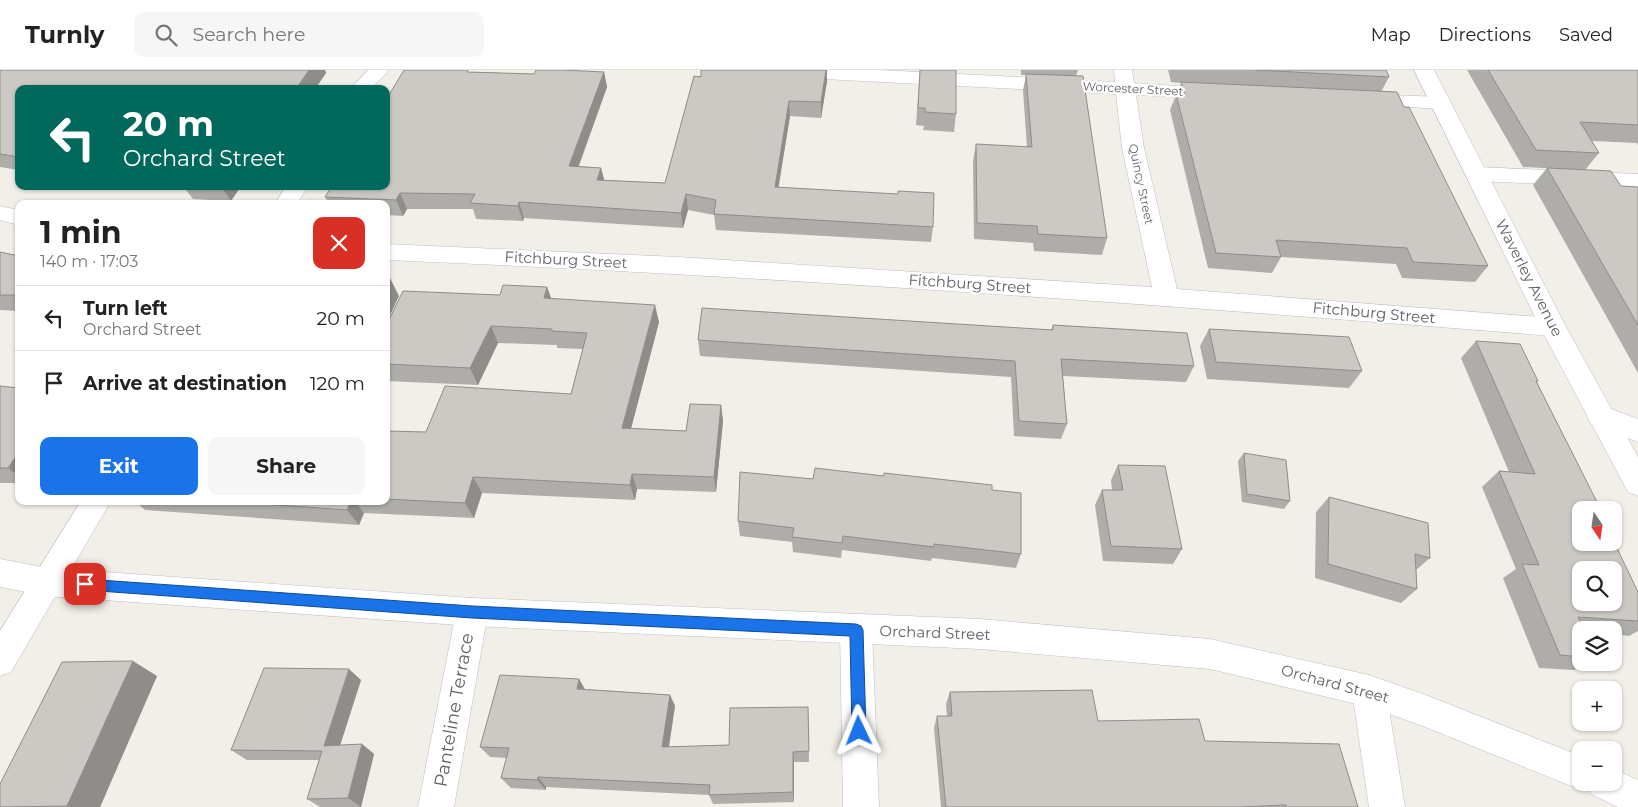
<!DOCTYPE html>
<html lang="en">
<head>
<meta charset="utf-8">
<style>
  :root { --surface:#fff; --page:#f6f6f6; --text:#222; --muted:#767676; --line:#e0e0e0; --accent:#1a73e8 }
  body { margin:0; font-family:Montserrat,sans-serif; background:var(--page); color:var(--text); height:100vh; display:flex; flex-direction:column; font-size:19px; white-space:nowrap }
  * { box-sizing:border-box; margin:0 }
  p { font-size:16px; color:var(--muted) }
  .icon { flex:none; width:28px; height:28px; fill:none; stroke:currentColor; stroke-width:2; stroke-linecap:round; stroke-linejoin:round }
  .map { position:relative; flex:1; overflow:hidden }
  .details { position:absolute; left:15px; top:130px; width:375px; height:305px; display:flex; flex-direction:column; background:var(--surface); border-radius:10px; box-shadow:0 1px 4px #0004 }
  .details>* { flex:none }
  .hud { position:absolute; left:15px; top:15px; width:375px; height:105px; border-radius:10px; box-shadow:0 1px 4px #0004; background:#00695c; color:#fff; overflow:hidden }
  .needle { width:32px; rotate:167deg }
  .tools { position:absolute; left:1572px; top:431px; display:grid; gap:10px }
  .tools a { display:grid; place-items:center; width:50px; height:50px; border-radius:10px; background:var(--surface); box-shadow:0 1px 4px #0004; font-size:25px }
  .pin { position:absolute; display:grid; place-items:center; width:42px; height:42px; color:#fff; margin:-21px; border-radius:10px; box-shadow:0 2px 8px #0006 }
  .me { position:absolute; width:55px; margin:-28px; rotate:358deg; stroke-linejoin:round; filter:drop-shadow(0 0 4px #0008) }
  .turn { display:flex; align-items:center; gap:18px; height:105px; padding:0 25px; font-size:22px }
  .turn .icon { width:65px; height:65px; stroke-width:2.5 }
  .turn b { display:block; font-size:35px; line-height:42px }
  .round { display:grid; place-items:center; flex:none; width:52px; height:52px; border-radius:10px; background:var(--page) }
  .head { display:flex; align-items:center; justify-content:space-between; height:85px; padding:0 25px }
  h1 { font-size:30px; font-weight:700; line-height:38px }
  .primary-button { display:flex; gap:10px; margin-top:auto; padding:10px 25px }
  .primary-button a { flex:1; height:58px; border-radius:10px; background:var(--accent); color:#fff; font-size:20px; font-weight:700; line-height:58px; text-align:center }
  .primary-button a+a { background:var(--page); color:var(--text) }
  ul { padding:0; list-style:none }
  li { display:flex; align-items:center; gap:15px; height:65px; padding:0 25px; border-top:1px solid var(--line) }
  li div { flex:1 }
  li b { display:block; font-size:19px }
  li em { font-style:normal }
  header { display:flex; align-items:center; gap:30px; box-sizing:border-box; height:70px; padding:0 25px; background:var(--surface); border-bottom:1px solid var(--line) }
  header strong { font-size:24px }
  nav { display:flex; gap:28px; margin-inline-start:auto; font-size:18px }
  .search { width:350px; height:45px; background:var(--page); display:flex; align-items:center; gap:12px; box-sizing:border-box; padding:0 18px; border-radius:10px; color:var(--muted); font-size:19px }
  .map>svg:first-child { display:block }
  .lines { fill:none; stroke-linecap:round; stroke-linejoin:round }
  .minor-casing { stroke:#b9bcc1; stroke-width:1 }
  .tertiary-casing { stroke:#b9bcc1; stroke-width:1 }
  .secondary-casing { stroke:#babdc3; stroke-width:1 }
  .minor { fill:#fff; fill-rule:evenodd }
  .tertiary { fill:#fff; fill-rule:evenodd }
  .secondary { fill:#fff; fill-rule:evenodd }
  .wall { fill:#afada9 }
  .shaded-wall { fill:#8f8d89 }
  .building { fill:#ccc9c4; stroke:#8f8d89; fill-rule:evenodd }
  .route { fill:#1a73e8; stroke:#114b97 }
  .labels { text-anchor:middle; stroke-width:4.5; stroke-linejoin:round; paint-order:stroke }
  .far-street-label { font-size:12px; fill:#5e6268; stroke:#fff }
  .street-label { font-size:15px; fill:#5e6268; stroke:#fff }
  .near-street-label { font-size:18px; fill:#5e6268; stroke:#fff }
</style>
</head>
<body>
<header>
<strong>Turnly</strong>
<div class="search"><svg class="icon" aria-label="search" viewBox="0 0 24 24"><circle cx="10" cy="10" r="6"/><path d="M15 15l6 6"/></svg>Search here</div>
<nav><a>Map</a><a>Directions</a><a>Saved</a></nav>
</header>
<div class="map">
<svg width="1638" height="737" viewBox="0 0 1638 737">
  <rect width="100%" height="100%" fill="#f1efe7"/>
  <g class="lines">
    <defs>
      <g id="minor">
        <path d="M 368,0 L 389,0 L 371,19 L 350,19 Z"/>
        <path d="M 755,0 L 879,0 L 1115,12 L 1114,0 L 1132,0 L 1134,13 L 1221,19 L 1224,23 L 1221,27 L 1214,29 L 1136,25 L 1144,78 L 1177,219 L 1553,248 L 1562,250 L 1566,257 L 1562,264 L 1553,266 C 1164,235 776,206 386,190 L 386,174 L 678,187 L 1152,217 L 1122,78 L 1116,24 L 765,6 L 758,4 Z"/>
        <path d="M 1365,24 L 1441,27 L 1448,29 L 1451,33 L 1448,37 L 1441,39 L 1358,34 L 1355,30 L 1358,26 Z"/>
        <path d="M 1477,97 L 1638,104 L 1638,118 L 1477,111 L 1469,109 L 1466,104 L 1469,99 Z"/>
        <path d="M 286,116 L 308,116 L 297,134 L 275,134 Z"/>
        <path d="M 0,136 L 19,140 L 19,155 L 0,150 Z"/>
        <path d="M 1601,335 L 1638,349 L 1638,372 L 1591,354 L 1587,346 L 1591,338 Z"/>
        <path d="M 81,431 L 111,431 L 11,602 L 0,606 L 0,561 Z"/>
        <path d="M 472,528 L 483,532 L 488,542 L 454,737 L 418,737 L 456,542 L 461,532 Z"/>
        <path d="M 856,545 L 867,550 L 872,560 L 879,737 L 843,737 L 840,560 L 845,550 Z"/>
        <path d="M 1369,605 L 1381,610 L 1386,621 L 1405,737 L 1369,737 L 1352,621 L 1357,610 Z"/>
      </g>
      <path id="tertiary" d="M 1414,0 L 1434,0 L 1566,257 L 1638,387 L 1638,426 L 1628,422 L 1540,257 Z"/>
      <path id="secondary" d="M 0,489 L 47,498 L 472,528 L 980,549 L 1210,569 L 1369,605 L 1423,624 L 1581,686 L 1581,712 L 1614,712 L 1614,699 L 1638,710 L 1638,737 L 1618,737 L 1591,724 L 1588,718 L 1581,720 L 1423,656 L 1369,637 L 1210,599 L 980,579 L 472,556 L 47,526 L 0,517 Z"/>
    </defs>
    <!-- minor casing -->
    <use href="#minor" class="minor-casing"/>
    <!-- tertiary casing -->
    <use href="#tertiary" class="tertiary-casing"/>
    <!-- secondary casing -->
    <use href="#secondary" class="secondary-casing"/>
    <!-- minor -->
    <use href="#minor" class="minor"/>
    <!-- tertiary -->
    <use href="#tertiary" class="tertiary"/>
    <!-- secondary -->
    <use href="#secondary" class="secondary"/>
  </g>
  <!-- wall -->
  <g class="wall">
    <path d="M 0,0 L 325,0 L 326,3 L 315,19 L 19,19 L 19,100 L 0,97 Z"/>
    <path d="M 920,0 L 956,44 L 954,62 L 923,60 L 924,56 L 916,55 Z"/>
    <path d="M 1021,0 L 1078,0 L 1076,6 L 1107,168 L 1102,185 L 1034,181 L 1033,173 L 974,169 L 973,91 L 976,74 L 1027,77 L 1023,20 L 1026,5 L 1021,5 Z"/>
    <path d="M 1168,0 L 1386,0 L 1389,7 L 1381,22 L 1488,196 L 1475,212 L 1402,208 L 1396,194 L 1281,187 L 1272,203 L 1208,198 L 1170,40 L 1181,13 L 1171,12 Z"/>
    <path d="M 1467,0 L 1638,0 L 1638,75 L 1637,73 L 1592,71 L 1599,83 L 1585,100 L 1523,97 Z"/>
    <path d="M 473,2 L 534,4 L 604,2 L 607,17 L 579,96 L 601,98 L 604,110 L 665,113 L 694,6 L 827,11 L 821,48 L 790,46 L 778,117 L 933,157 L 931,172 L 716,160 L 714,145 L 688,140 L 683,158 L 524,148 L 523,151 L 476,149 L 473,139 L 407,139 L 403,146 L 386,145 L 386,134 L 329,134 L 325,127 Z"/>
    <path d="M 1547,98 L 1621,116 L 1638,117 L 1638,303 L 1533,115 Z"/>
    <path d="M 183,116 L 241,116 L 231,131 L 193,129 Z"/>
    <path d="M 0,182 L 19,186 L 19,241 L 0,240 Z"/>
    <path d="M 547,217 L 551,228 L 659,252 L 631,358 L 686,361 L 721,335 L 723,351 L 716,422 L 637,419 L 635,430 L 482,423 L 474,448 L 364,443 L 359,455 L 145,440 L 135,431 L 386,431 L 386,361 L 426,362 L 571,324 L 583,279 L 557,278 L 557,275 L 498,273 L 478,315 L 386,311 L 386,256 L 500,225 Z"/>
    <path d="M 1053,255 L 1194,296 L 1186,312 L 1063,306 L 1067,354 L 1061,369 L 1014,366 L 1011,307 L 700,286 L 698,270 L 1051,260 Z"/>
    <path d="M 1209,259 L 1362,301 L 1349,318 L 1207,309 L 1200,276 Z"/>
    <path d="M 1476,271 L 1538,311 L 1537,312 L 1581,440 L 1638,522 L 1638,561 L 1629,566 L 1614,564 L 1614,560 L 1581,560 L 1581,592 L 1588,592 L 1574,600 L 1539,598 L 1503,508 L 1516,499 L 1482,417 L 1499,401 L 1509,402 L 1461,288 Z"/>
    <path d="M 0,316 L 19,318 L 19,413 L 0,413 Z"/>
    <path d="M 1244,383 L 1290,431 L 1284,439 L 1242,432 L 1238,391 Z"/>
    <path d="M 1118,395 L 1182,479 L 1173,494 L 1103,491 L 1095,435 L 1102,420 L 1112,420 L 1111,410 Z"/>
    <path d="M 813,409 L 992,420 L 1021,484 L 1016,498 L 932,488 L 931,491 L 842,480 L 841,488 L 793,482 L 792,472 L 740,466 L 738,451 Z"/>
    <path d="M 1329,427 L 1430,488 L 1416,500 L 1417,519 L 1401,533 L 1315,508 L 1316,442 Z"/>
    <path d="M 157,606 L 100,737 L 0,737 Z"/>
    <path d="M 579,609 L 585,619 L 670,625 L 675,636 L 669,677 L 729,675 L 808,637 L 809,692 L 794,692 L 794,732 L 713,734 L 709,725 L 546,717 L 546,720 L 511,718 L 501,708 L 507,688 L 490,687 L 480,677 Z"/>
    <path d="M 361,610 L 340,675 L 362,674 L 374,684 L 361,737 L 320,737 L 307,729 L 319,690 L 247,690 L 231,680 Z"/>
    <path d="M 950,622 L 1205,671 L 1358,737 L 941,737 L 934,658 L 937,646 L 947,646 L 946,634 Z"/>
  </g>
  <!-- shaded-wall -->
  <g class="shaded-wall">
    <path d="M 309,0 L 325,0 L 326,3 L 315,19 L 296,19 Z"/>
    <path d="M 826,0 L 827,0 L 827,11 L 821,48 L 821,32 Z"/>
    <path d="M 604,2 L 607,17 L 573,111 L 569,96 Z"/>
    <path d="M 789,31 L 790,46 L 776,133 L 775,117 Z"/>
    <path d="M 601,98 L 605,113 L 597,110 Z"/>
    <path d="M 221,116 L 241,116 L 231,131 Z"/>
    <path d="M 400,123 L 407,139 L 403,146 L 396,130 Z"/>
    <path d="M 686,124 L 688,140 L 683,158 L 681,143 Z"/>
    <path d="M 519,132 L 524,148 L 523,151 L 518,136 Z"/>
    <path d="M 390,208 L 399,226 L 386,254 L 386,217 Z"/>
    <path d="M 547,217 L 553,234 L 544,228 Z"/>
    <path d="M 655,235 L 659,252 L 627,374 L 622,358 Z"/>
    <path d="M 491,256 L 498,273 L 478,315 L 470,298 Z"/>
    <path d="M 721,335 L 723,351 L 716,422 L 714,407 Z"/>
    <path d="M 19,382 L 19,406 L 8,398 Z"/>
    <path d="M 632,404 L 637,419 L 635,430 L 630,415 Z"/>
    <path d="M 473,407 L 482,423 L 474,448 L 465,433 Z"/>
    <path d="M 351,431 L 355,431 L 364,443 L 359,455 L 347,440 Z"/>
    <path d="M 133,591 L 157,606 L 100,737 L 69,737 L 67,736 Z"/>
    <path d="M 349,599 L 361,610 L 337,685 L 324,676 Z"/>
    <path d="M 579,609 L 586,622 L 577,619 Z"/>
    <path d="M 670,625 L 675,636 L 667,688 L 662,677 Z"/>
    <path d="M 362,674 L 374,684 L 361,737 L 348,728 Z"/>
    <path d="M 793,682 L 794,692 L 794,732 L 793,722 Z"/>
    <path d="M 538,707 L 546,717 L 546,720 L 537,710 Z"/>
  </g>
  <!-- building -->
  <g class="building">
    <path d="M 0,0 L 309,0 L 296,19 L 19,19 L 19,87 L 0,84 Z"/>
    <path d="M 404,0 L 468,0 L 467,2 L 534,4 L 536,0 L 562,0 L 604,2 L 569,96 L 601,98 L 597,110 L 665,113 L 694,6 L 701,7 L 701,0 L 826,0 L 821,32 L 789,31 L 775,117 L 898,124 L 898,121 L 934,123 L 933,157 L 714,144 L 716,130 L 686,124 L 681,143 L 519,132 L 518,136 L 470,133 L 475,124 L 400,123 L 396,130 L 325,127 L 332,116 L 386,116 L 386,30 Z"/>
    <path d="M 920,0 L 956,0 L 956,44 L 925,42 L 925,38 L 918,38 Z"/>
    <path d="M 1255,0 L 1386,0 L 1389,7 Z"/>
    <path d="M 1488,0 L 1638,0 L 1638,55 L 1580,52 L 1599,83 L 1536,80 Z"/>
    <path d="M 1026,4 L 1083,6 L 1107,168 L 1038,164 L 1037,156 L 977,153 L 976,74 L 1032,77 Z"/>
    <path d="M 1181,12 L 1397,22 L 1404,37 L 1409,37 L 1488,196 L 1413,192 L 1407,178 L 1276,170 L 1281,187 L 1216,183 L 1176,24 L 1185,24 Z"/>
    <path d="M 1547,98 L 1611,101 L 1621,116 L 1638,117 L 1638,255 Z"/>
    <path d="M 0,182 L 19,186 L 19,225 L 0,225 Z"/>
    <path d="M 386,208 L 390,208 L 386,217 Z"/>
    <path d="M 503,215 L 547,217 L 544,228 L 655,235 L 622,358 L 686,361 L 690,334 L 721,335 L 714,407 L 632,404 L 630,415 L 473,407 L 465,433 L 386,429 L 386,361 L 426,362 L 445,316 L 571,324 L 587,263 L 552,261 L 552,259 L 491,256 L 470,298 L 386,294 L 386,256 L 403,221 L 500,225 Z"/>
    <path d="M 702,238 L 1053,260 L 1053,255 L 1187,263 L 1194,296 L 1061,289 L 1067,354 L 1019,351 L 1015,291 L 698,270 Z"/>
    <path d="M 1209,259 L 1349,267 L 1362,301 L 1216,292 Z"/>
    <path d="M 1476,271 L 1520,274 L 1538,311 L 1536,311 L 1601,440 L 1581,440 L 1581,472 L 1614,472 L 1638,522 L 1638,551 L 1578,547 L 1584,560 L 1581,560 L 1581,587 L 1560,585 L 1522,494 L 1539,495 L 1499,401 L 1535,404 ZM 1581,500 L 1614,500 L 1614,532 L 1581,532 Z"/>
    <path d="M 0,316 L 19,318 L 19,382 L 8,398 L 0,398 Z"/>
    <path d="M 1244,383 L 1286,390 L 1290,431 L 1247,424 Z"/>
    <path d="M 1118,395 L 1165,396 L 1182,479 L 1111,476 L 1102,420 L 1123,420 Z"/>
    <path d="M 815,398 L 884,406 L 884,403 L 992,415 L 992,420 L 1021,423 L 1021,484 L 934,474 L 934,477 L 843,466 L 842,473 L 792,467 L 794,458 L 738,451 L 740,402 L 813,409 Z"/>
    <path d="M 1329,427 L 1428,453 L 1430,488 L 1415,484 L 1417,519 L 1328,494 Z"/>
    <path d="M 221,431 L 351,431 L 347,440 Z"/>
    <path d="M 133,591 L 67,736 L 0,737 L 0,714 L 62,592 Z"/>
    <path d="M 264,598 L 349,599 L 324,676 L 362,674 L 348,728 L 307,729 L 322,681 L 231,680 Z"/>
    <path d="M 500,605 L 579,609 L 577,619 L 670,625 L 662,677 L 729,675 L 730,638 L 808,637 L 809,681 L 793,682 L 793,722 L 709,725 L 710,715 L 538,707 L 537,710 L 501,708 L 509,678 L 480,677 Z"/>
    <path d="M 1092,620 L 1098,651 L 1199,649 L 1205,671 L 1339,674 L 1358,737 L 1286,737 L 1286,735 L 1240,737 L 946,737 L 937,646 L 952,646 L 950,622 Z"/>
  </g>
  <!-- route -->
  <path class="route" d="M 85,509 L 472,536 L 856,554 L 861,556 L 863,560 L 866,661 L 864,666 L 859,668 L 854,666 L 852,661 L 850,566 L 472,548 L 85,520 L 81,518 L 79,514 L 81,510 Z"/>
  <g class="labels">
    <!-- far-street labels -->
    <g class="far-street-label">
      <text transform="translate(1133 19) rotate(3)" y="4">Worcester Street</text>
      <text transform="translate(1141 114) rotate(78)" y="4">Quincy Street</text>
    </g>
    <!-- street labels -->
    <g class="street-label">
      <text transform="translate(566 190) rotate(3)" y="5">Fitchburg Street</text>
      <text transform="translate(1529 208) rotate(63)" y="5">Waverley Avenue</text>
      <text transform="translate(970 214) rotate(4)" y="5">Fitchburg Street</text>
      <text transform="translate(1374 243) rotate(5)" y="5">Fitchburg Street</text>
      <text transform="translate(935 563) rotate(2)" y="5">Orchard Street</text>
      <text transform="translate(1335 614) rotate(15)" y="5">Orchard Street</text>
    </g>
    <!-- near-street labels -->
    <g class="near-street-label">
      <text transform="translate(454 640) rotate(-80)" y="6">Panteline Terrace</text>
    </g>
  </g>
</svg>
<div class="tools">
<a><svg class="needle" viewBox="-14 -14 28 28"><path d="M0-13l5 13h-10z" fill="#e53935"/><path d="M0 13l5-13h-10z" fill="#767676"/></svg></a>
<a><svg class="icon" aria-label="search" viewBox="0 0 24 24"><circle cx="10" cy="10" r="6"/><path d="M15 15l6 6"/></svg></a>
<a><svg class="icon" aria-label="layers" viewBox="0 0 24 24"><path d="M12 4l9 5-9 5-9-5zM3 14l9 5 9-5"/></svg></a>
<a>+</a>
<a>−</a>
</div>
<div class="pin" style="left:85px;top:514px;background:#d93025"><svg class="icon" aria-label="arrive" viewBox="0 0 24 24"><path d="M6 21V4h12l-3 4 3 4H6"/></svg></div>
<svg class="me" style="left:859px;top:661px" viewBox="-20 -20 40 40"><path d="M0-17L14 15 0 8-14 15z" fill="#1a73e8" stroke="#fff" stroke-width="4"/></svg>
<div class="hud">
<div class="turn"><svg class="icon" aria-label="left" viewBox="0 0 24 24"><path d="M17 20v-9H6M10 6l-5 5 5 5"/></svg><div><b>20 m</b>Orchard Street</div></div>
</div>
<section class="details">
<div class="head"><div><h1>1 min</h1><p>140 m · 17:03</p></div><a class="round" style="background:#d93025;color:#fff"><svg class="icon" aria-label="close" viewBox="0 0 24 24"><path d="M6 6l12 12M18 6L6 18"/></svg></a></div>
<ul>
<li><svg class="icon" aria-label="left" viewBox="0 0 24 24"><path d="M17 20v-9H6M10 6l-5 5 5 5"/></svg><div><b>Turn left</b><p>Orchard Street</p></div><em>20 m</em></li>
<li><svg class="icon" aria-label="arrive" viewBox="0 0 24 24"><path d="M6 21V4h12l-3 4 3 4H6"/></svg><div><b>Arrive at destination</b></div><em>120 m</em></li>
</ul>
<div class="primary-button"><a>Exit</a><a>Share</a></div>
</section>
</div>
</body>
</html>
